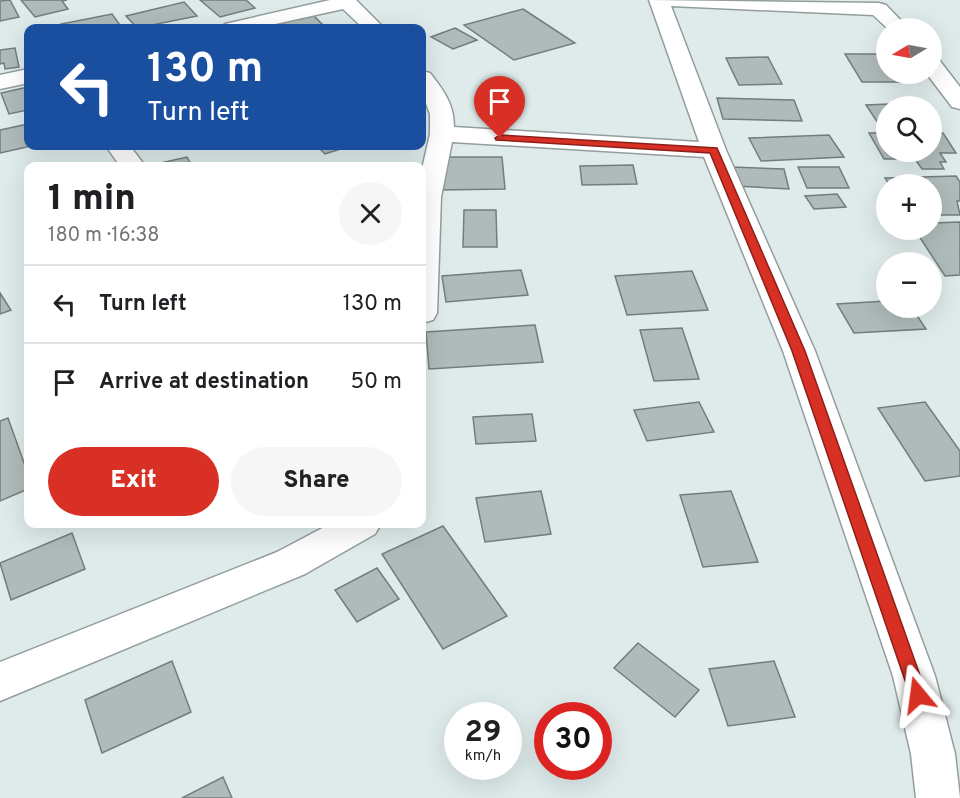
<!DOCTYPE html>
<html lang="en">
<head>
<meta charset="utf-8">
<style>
  :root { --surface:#fff; --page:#f6f6f6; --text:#202124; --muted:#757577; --line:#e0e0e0; --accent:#d93025 }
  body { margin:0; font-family:Overpass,sans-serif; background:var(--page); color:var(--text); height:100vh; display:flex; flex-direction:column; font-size:22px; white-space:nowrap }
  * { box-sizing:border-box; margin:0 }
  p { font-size:20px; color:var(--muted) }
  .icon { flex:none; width:33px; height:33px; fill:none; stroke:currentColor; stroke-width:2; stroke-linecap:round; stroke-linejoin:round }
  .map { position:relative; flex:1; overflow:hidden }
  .drawer { position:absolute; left:24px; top:162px; width:402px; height:366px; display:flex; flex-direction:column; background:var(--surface); border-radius:12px; box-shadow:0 6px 24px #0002 }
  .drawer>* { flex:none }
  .top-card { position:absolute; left:24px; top:24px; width:402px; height:126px; border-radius:12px; box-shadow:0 6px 24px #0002; background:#1a4fa0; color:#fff; overflow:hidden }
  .needle { width:39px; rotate:260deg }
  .tools { position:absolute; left:876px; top:18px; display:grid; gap:12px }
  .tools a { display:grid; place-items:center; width:66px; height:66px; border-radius:50%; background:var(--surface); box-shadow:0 6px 24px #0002; font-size:30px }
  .speed { position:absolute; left:444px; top:702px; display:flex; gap:12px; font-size:30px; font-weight:700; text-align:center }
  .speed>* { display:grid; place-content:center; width:78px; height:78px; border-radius:50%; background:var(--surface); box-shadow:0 6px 24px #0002; line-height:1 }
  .speed small { font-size:15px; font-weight:400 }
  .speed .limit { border:9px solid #d22; background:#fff; color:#111 }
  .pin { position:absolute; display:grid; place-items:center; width:51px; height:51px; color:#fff; margin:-62px -26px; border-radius:50% 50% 50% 0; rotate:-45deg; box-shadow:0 0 6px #0007 }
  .pin .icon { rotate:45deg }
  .me { position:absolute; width:66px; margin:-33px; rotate:344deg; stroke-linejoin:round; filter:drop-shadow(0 0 4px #0008) }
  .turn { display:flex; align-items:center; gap:21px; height:126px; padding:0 24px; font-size:27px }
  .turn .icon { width:78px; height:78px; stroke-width:2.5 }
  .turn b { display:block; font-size:42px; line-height:51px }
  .round { display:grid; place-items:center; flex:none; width:63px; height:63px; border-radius:32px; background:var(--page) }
  .overview { display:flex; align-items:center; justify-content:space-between; height:102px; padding:0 24px }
  h1 { font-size:36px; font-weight:800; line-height:45px }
  .cta { display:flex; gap:12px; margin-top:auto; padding:12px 24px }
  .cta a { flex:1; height:69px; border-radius:36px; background:var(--accent); color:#fff; font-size:24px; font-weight:800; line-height:69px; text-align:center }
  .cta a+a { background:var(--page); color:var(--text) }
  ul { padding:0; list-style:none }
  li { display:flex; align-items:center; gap:18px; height:78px; padding:0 24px; border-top:2px solid var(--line) }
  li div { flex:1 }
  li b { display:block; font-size:22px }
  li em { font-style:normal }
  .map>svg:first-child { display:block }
  .building { fill:#afbbba; stroke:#727e7d; stroke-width:1.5 }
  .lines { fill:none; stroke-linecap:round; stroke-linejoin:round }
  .street-casing { stroke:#929e9d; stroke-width:3 }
  .street { fill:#fff; fill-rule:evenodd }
  .route { fill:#d93025; stroke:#8d1f18; stroke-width:1.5 }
</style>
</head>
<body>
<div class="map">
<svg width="960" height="798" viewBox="0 0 960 798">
  <rect width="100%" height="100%" fill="#deebea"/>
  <!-- building -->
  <g class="building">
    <path d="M 10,0 L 19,17 L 0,21 L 0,1 Z"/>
    <path d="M 21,0 L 67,0 L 62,1 L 68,9 L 35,17 Z"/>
    <path d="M 200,0 L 246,0 L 255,8 L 220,17 Z"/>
    <path d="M 184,2 L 197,16 L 137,28 L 126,16 Z"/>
    <path d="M 523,9 L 575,43 L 514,60 L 464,25 Z"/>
    <path d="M 112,14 L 122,28 L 63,28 L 61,24 Z"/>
    <path d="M 313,15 L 326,28 L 287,28 L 282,22 Z"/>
    <path d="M 455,28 L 477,40 L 453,49 L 431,37 Z"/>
    <path d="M 15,48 L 19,67 L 5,69 L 4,63 L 0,64 L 0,50 Z"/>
    <path d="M 845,54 L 883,54 L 886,59 L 886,74 L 896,74 L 902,82 L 862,82 Z"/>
    <path d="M 768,57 L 782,84 L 739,85 L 726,58 Z"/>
    <path d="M 28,87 L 28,110 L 9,114 L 1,93 Z"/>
    <path d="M 717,98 L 794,100 L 802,121 L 723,119 Z"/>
    <path d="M 914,103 L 917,106 L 886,106 L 886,123 L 878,123 L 866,105 Z"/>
    <path d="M 28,124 L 28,146 L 31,146 L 0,153 L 0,130 Z"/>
    <path d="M 869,133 L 886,133 L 886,152 L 932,152 L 932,133 L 943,133 L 956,153 L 940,153 L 946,162 L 940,162 L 944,169 L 922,169 L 915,159 L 884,159 Z"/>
    <path d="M 829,135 L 844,157 L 761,161 L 749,138 Z"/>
    <path d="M 317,146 L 350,146 L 325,154 Z"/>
    <path d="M 187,157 L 192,166 L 157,166 L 156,164 Z"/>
    <path d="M 442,157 L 502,157 L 505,189 L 441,190 Z"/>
    <path d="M 633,165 L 637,184 L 582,185 L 580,166 Z"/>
    <path d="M 732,167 L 784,169 L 789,189 L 735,186 Z"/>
    <path d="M 798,167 L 839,167 L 849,188 L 807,188 Z"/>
    <path d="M 956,176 L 960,182 L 960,201 L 957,201 L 960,215 L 932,215 L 932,184 L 889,184 L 885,178 Z"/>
    <path d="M 837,194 L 846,207 L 814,209 L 805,196 Z"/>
    <path d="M 464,210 L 496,210 L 497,247 L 463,247 Z"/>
    <path d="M 960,222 L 960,275 L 945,276 L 915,230 L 932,230 L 932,223 Z"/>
    <path d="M 521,270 L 528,295 L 446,302 L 442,276 Z"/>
    <path d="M 692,271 L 708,310 L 627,315 L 615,276 Z"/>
    <path d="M 0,293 L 11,310 L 0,314 Z"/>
    <path d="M 886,301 L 886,308 L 912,308 L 926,329 L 854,333 L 837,304 Z"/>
    <path d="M 535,325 L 543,362 L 429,369 L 426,332 Z"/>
    <path d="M 682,328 L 699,379 L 654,381 L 640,330 Z"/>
    <path d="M 699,402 L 714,432 L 647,441 L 634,410 Z"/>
    <path d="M 925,402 L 960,451 L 960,476 L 925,481 L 878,408 Z"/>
    <path d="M 532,414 L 536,441 L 476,444 L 473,417 Z"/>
    <path d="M 8,418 L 28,474 L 28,489 L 0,501 L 0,421 Z"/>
    <path d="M 541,491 L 551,534 L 485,542 L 476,498 Z"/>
    <path d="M 731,491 L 758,562 L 703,567 L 680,495 Z"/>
    <path d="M 443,526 L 507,616 L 443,649 L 382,554 Z"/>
    <path d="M 72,533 L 85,569 L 11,600 L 0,563 Z"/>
    <path d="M 377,568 L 399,599 L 357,622 L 335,590 Z"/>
    <path d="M 638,643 L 699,690 L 675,717 L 614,668 Z"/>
    <path d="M 172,661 L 191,712 L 102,753 L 85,700 Z"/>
    <path d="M 774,661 L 795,717 L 728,726 L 709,669 Z"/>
    <path d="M 223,777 L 232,798 L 182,798 Z"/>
  </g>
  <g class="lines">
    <defs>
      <g id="street">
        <path d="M 330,0 L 356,0 L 384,28 L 363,28 L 343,9 L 257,28 L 222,28 L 225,24 Z"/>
        <path d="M 649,0 L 879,3 L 886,5 L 908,28 L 887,28 L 873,15 L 671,6 L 726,150 L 815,351 L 935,676 L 955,754 L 960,798 L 916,798 L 911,754 L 893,676 L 783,351 L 704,157 L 452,142 L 441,197 L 437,313 L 433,320 L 422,323 L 422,169 L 430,134 L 430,114 L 422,93 L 422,71 L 430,73 C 444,91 454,104 454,127 L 699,142 Z"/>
        <path d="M 932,59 L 940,61 L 960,87 L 960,109 L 952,107 L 927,74 L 932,74 Z"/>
        <path d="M 28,69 L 28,83 L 0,89 L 0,75 Z"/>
        <path d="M 106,146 L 130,146 L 145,166 L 120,166 Z"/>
        <path d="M 330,524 L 381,524 L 375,534 L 305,574 L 0,701 L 0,662 L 277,552 Z"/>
      </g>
    </defs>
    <!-- street casing -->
    <use href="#street" class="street-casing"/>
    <!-- street -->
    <use href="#street" class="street"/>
  </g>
  <!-- route -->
  <path class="route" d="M 500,135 L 717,148 L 805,351 L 927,695 L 925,701 L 918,704 L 912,701 L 910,695 L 792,351 L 710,153 L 496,140 L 495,138 Z"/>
</svg>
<div class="tools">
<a><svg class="needle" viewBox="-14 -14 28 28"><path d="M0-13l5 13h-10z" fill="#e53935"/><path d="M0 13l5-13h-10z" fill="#757577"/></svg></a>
<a><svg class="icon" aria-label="search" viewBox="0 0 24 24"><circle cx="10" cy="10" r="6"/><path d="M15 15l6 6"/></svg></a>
<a>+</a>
<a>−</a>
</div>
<div class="speed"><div>29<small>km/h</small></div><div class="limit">30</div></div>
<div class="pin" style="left:500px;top:138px;background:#d93025"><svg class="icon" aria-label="arrive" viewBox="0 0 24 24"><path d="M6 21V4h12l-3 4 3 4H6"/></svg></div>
<svg class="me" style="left:918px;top:695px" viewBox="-20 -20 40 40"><path d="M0-17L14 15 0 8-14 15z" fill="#d93025" stroke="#fff" stroke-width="4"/></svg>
<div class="top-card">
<div class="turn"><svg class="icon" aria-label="left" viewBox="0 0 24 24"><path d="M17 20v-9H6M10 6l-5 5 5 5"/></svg><div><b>130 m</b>Turn left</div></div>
</div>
<section class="drawer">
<div class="overview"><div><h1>1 min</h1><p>180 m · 16:38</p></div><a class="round"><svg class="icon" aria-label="close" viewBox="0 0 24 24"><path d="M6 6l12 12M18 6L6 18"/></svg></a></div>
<ul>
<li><svg class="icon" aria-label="left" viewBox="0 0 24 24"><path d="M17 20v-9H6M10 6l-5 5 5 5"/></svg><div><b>Turn left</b></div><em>130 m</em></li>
<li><svg class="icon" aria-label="arrive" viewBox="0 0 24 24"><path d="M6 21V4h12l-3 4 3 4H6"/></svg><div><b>Arrive at destination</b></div><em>50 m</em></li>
</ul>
<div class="cta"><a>Exit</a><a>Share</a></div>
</section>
</div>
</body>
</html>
